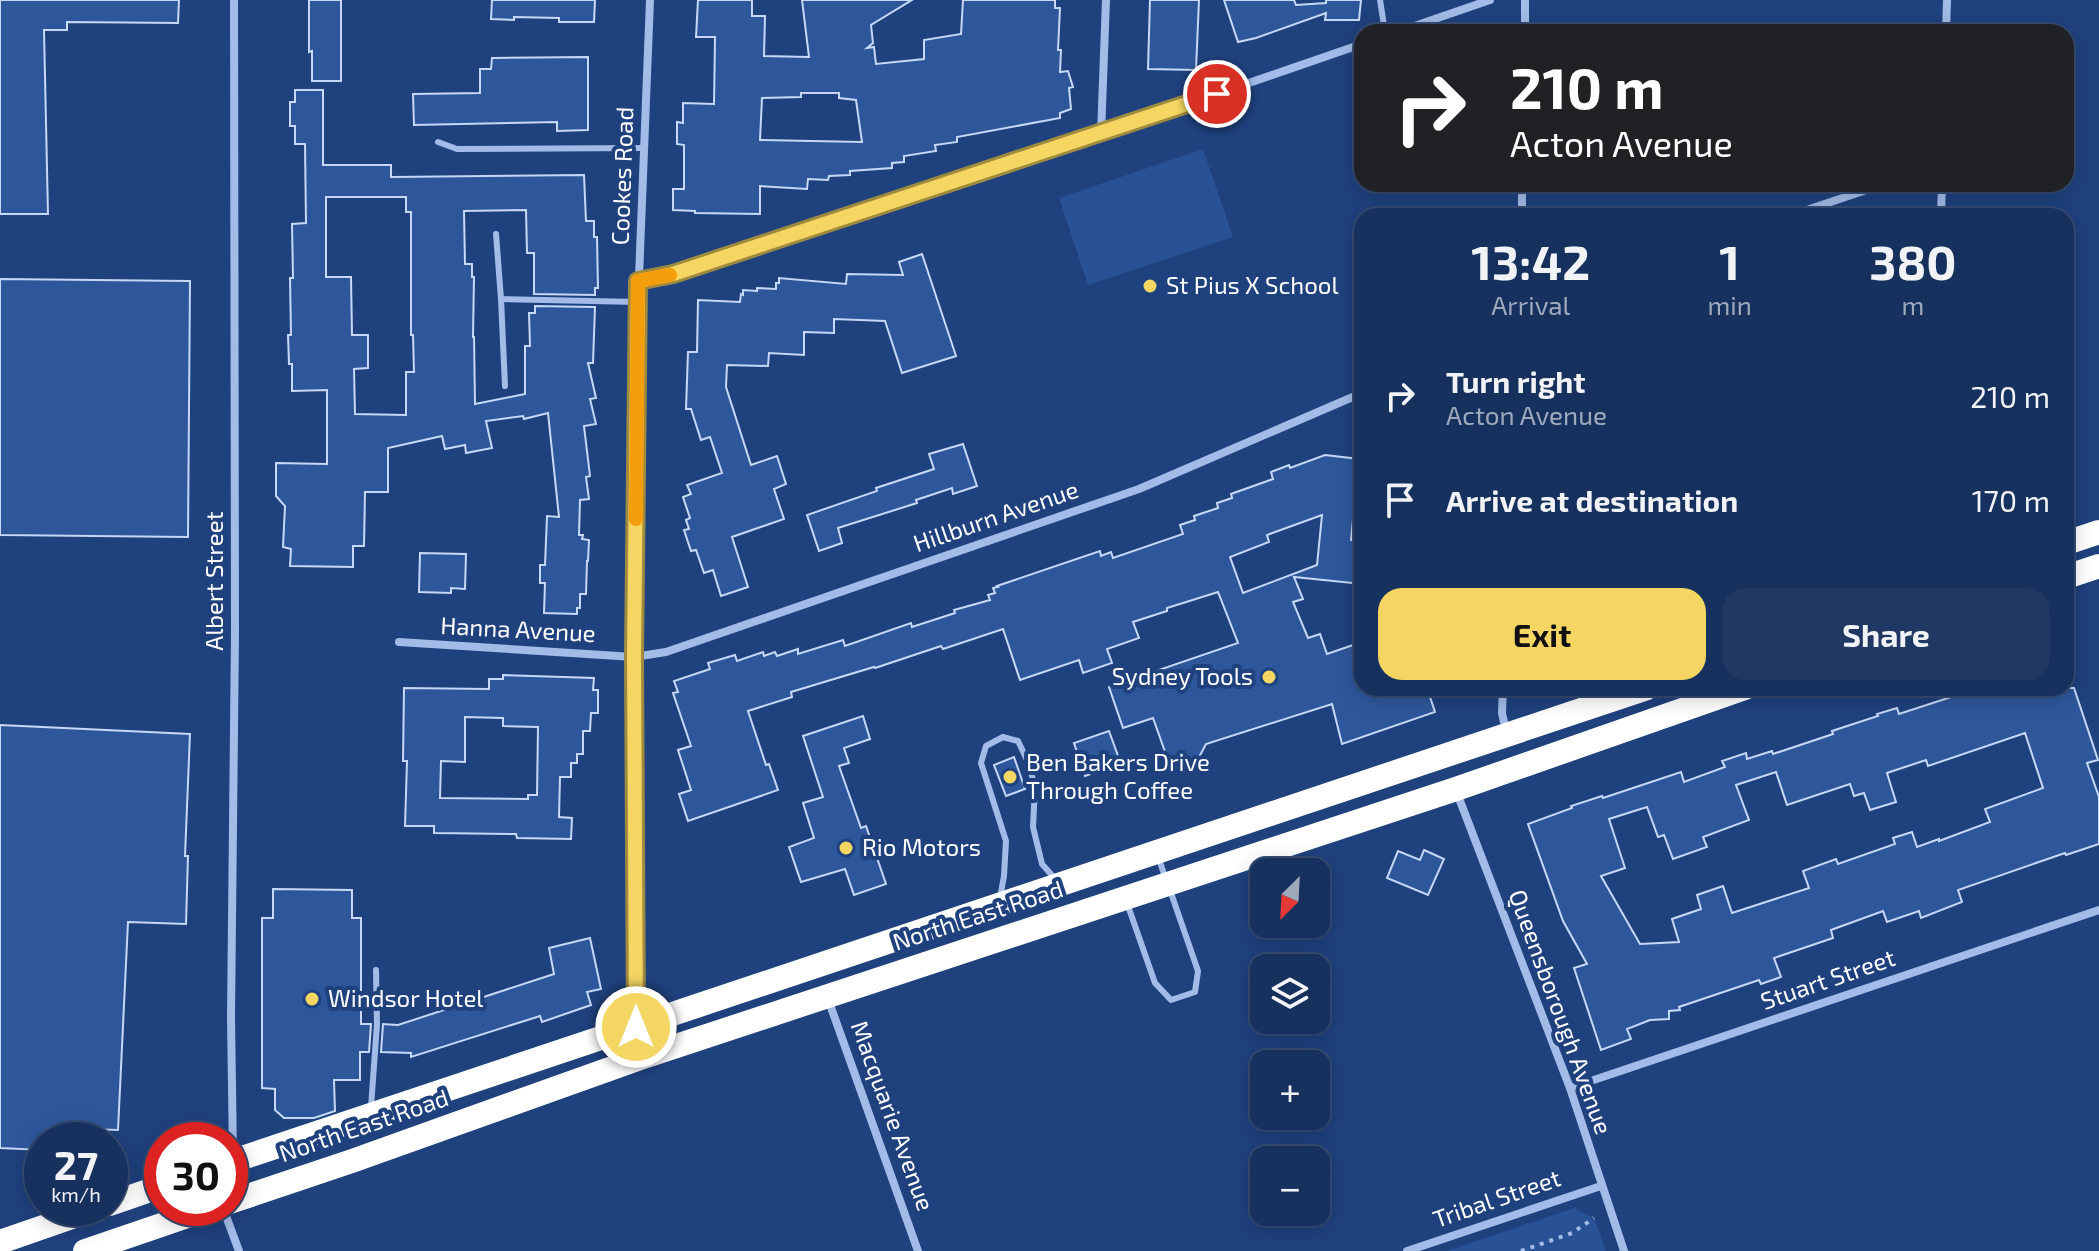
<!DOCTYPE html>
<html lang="en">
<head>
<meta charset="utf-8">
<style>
  :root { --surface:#17315e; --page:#203964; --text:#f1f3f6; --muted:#9ea9bc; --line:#364c73; --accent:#f5d662 }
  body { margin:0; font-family:"Exo 2",sans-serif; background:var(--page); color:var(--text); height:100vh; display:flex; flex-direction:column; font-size:30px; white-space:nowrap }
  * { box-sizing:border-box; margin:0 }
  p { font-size:26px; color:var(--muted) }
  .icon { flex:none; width:44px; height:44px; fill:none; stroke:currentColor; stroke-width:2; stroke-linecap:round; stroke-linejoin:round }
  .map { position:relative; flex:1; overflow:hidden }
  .details { position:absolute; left:1354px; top:208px; width:720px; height:488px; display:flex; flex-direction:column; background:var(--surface); border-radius:24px; box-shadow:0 4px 20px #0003,0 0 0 2px var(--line) }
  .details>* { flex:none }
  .hud { position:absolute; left:1354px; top:24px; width:720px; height:168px; border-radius:24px; box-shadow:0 4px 20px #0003,0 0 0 2px var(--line); background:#202124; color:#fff; overflow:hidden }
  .needle { width:52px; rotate:204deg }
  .fabs { position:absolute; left:1250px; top:858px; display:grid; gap:16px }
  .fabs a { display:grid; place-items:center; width:80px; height:80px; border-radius:16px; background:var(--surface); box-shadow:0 4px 20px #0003,0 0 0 2px var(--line); font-size:40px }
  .speed { position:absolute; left:24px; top:1122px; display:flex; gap:16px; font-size:40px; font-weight:700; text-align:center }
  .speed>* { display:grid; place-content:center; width:104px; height:104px; border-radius:50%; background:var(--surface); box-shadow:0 4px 20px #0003,0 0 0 2px var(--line); line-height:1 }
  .speed small { font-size:20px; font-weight:400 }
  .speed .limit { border:12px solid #d22; background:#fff; color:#111 }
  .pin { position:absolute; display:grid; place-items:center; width:68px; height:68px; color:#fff; margin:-34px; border:4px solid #fff; border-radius:50%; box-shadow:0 2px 8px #0007 }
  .me { position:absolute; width:88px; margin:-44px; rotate:0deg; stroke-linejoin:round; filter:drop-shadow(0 0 6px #0008) }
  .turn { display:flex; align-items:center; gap:28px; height:168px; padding:0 24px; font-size:36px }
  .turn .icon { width:104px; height:104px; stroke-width:2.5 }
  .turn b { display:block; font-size:56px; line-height:68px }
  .eta { display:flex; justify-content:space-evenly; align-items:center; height:136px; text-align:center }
  .eta b { font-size:48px; font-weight:700; line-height:56px }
  .cta { display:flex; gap:16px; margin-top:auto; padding:16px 24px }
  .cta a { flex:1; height:92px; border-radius:24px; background:var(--accent); color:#111; font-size:32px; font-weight:700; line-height:92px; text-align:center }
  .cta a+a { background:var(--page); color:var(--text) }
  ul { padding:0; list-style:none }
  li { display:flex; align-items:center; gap:24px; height:104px; padding:0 24px }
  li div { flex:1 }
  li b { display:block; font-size:30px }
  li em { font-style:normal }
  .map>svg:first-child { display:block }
  .green { fill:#295196 }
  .building { fill:#2e579b; stroke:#c6d8f6; stroke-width:2; fill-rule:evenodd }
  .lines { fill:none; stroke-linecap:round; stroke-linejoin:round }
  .path { stroke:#a2bce7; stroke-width:4; stroke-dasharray:4 6; stroke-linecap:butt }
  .lane { stroke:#a2bce7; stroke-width:6 }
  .street { stroke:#a2bce7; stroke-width:8 }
  .highway { stroke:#fff; stroke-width:24 }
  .route-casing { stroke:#9f8b40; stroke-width:20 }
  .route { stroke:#f5d662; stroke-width:14 }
  .slow { stroke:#f59e0b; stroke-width:14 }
  .poi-dot { fill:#f5d662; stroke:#1f417e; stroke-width:3 }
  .labels { text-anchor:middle; stroke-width:8; stroke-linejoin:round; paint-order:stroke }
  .street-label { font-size:24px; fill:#fff; stroke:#1f417e }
  .poi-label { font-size:24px; fill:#fff; stroke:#1f417e; text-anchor:start }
</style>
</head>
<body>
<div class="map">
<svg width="2099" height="1251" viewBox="0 0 2099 1251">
  <rect width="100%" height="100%" fill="#1f417e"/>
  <!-- green -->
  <g class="green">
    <path d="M 1203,149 L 1233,237 L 1088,285 L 1059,198 Z"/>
    <path d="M 1574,1208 L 1594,1218 L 1606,1251 L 1447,1251 Z"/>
  </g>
  <!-- building -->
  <g class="building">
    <path d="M 0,0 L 179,0 L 178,23 L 67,22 L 67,30 L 44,30 L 48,214 L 0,214 Z"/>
    <path d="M 309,0 L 341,0 L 341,81 L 312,81 L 312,51 L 309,52 Z"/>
    <path d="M 492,0 L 595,0 L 594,22 L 559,22 L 559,18 L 514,17 L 514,20 L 491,19 Z"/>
    <path d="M 698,0 L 752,0 L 752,16 L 765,16 L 764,56 L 809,57 L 802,0 L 912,0 L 871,25 L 873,43 L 867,48 L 874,47 L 876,64 L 924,59 L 924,40 L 961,34 L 963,0 L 1055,0 L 1055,8 L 1060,8 L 1058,50 L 1061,50 L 1060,72 L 1068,71 L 1073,87 L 1069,88 L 1071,109 L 1060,113 L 1060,118 L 957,137 L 957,142 L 935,145 L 936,151 L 904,156 L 904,162 L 892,163 L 892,168 L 850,171 L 850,175 L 829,176 L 828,180 L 808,179 L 807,189 L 760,186 L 760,214 L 695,213 L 695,211 L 673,210 L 673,189 L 684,189 L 684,145 L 677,144 L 677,122 L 683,123 L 683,103 L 714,104 L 715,37 L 696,37 ZM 801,93 L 839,93 L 839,98 L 856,100 L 862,142 L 760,140 L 762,98 L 801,97 Z"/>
    <path d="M 1150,0 L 1199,0 L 1196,70 L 1148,69 Z"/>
    <path d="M 1224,0 L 1294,0 L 1296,5 L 1326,3 L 1326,0 L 1361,0 L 1359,20 L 1325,20 L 1326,13 L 1256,38 L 1238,42 Z"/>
    <path d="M 588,57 L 588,130 L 557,131 L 557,122 L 414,125 L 413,94 L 480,93 L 480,69 L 491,69 L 492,58 Z"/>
    <path d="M 295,90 L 323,90 L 323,165 L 391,165 L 391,177 L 584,175 L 586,221 L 594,221 L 594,237 L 597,237 L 598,288 L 595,288 L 595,295 L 534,294 L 534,253 L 527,253 L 526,210 L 464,211 L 465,264 L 472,264 L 472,277 L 474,277 L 473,337 L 474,337 L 475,404 L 525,394 L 525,346 L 530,346 L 529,313 L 535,313 L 535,306 L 595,307 L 593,363 L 588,363 L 596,398 L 590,399 L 596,424 L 584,426 L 590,476 L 586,477 L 589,499 L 580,500 L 579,535 L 583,535 L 582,539 L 589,540 L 588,561 L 587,561 L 586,594 L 580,594 L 580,608 L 577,608 L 577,614 L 544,613 L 545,583 L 540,583 L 540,565 L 545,565 L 547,516 L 559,517 L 548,413 L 524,419 L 523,416 L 486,421 L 492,448 L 466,453 L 465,445 L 445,449 L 442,436 L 388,448 L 388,492 L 365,492 L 364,546 L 353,546 L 353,567 L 290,566 L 291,549 L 283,547 L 285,506 L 276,496 L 276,463 L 327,464 L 327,390 L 292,391 L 292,364 L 289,364 L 288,335 L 291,335 L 290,278 L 293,278 L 292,224 L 306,223 L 305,144 L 295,144 L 295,126 L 290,126 L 290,102 L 295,102 ZM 326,197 L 406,197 L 406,212 L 411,212 L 411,335 L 413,335 L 414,372 L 406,372 L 406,415 L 355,414 L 354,369 L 368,368 L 368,335 L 352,335 L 351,277 L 326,277 Z"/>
    <path d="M 922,254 L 956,356 L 902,373 L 885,321 L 834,319 L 834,333 L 804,332 L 804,355 L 769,353 L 768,366 L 727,365 L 726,387 L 751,465 L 777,456 L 786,484 L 774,489 L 784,519 L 732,537 L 748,587 L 721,596 L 713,570 L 704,573 L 696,550 L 691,551 L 684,530 L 689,529 L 686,520 L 690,518 L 683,497 L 691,494 L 687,485 L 722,473 L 710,437 L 701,440 L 691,409 L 686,409 L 688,352 L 697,352 L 698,300 L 740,302 L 741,294 L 743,295 L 743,290 L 757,291 L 757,288 L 776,289 L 776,283 L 779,283 L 779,278 L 846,284 L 847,274 L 903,275 L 899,262 Z"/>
    <path d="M 0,279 L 190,281 L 188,537 L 0,535 Z"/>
    <path d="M 963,444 L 977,486 L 953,494 L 952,488 L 916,500 L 917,503 L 838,528 L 842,543 L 819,551 L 807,515 L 877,491 L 876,488 L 934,469 L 929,454 Z"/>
    <path d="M 1325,455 L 1359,459 L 1351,540 L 1362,541 L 1362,584 L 1294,577 L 1303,599 L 1293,602 L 1308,638 L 1320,634 L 1327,654 L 1362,642 L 1362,688 L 1427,688 L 1435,712 L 1342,744 L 1332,704 L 1206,744 L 1196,763 L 1182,768 L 1169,763 L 1153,718 L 1123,728 L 1109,687 L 1238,643 L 1218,592 L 1167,608 L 1167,611 L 1133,622 L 1139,638 L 1107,649 L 1112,663 L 1083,673 L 1079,660 L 1020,680 L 1003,629 L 943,649 L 941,646 L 875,668 L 874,667 L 791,692 L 792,697 L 748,711 L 766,765 L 769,764 L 778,790 L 688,821 L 679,794 L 691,790 L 678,750 L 691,746 L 673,693 L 678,692 L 674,681 L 710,669 L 708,663 L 735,655 L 737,661 L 763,652 L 764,656 L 775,652 L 777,656 L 798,649 L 798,654 L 843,640 L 845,646 L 911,623 L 912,627 L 955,613 L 954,610 L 990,600 L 988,595 L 995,593 L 993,588 L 998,587 L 997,586 L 1100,551 L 1101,556 L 1111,552 L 1113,558 L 1183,534 L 1180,525 L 1195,520 L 1194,516 L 1218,508 L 1217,503 L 1232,498 L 1231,494 L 1273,479 L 1271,472 L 1289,465 L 1290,468 ZM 1322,515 L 1317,565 L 1243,593 L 1230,557 L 1269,542 L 1267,535 Z"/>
    <path d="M 420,553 L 466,554 L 465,589 L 451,588 L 451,593 L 419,592 Z"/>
    <path d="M 503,675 L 594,678 L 593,690 L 598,690 L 598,713 L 591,713 L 590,731 L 583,731 L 583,754 L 577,754 L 577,763 L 571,763 L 571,777 L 560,777 L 559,817 L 572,818 L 571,839 L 517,838 L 516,834 L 434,833 L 434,826 L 405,826 L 407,761 L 403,761 L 404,688 L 489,689 L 489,679 L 503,679 ZM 465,717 L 503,718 L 503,726 L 538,727 L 537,795 L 528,795 L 528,799 L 440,798 L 441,761 L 465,762 Z"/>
    <path d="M 1948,688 L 2074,688 L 2098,760 L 2087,763 L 2099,797 L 2099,844 L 2066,855 L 2065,853 L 1958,890 L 1962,902 L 1921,918 L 1919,911 L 1887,922 L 1883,911 L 1831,930 L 1833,938 L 1774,958 L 1781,977 L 1761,984 L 1759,980 L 1679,1007 L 1680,1010 L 1669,1011 L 1669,1019 L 1650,1020 L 1627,1029 L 1631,1039 L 1601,1050 L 1574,968 L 1587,964 L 1563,921 L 1528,824 L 1572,808 L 1571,806 L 1602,796 L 1603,798 L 1681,772 L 1684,782 L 1725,767 L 1722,761 L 1746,753 L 1747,759 L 1772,751 L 1773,754 L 1833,734 L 1832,731 L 1878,716 L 1877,714 L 1897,708 L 1899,714 L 1951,697 ZM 2025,733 L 2043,788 L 1985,809 L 1990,822 L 1939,841 L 1939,839 L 1917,847 L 1912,832 L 1893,838 L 1895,844 L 1838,864 L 1836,859 L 1803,871 L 1809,888 L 1732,913 L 1723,886 L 1697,895 L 1701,909 L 1672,919 L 1679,942 L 1640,944 L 1601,876 L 1625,868 L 1609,819 L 1647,807 L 1658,837 L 1664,835 L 1673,859 L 1707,847 L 1703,837 L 1749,820 L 1736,785 L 1776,772 L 1787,805 L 1850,784 L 1854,796 L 1864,793 L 1870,810 L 1896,802 L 1887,773 L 1926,760 L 1928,766 Z"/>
    <path d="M 863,716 L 870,739 L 844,748 L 849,763 L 839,766 L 861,828 L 866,826 L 886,884 L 854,895 L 845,869 L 801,882 L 789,847 L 814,838 L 803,803 L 823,797 L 803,736 Z"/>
    <path d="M 0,725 L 190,734 L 185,856 L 188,856 L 186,924 L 128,922 L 118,1130 L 58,1128 L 57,1140 L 42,1140 L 42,1150 L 0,1148 Z"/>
    <path d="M 1109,731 L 1121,764 L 1085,776 L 1074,743 Z"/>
    <path d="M 1014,757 L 1025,789 L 1006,796 L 994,765 Z"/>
    <path d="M 1424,850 L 1444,859 L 1428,895 L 1387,878 L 1398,851 L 1420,860 Z"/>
    <path d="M 273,889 L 352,890 L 352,918 L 361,918 L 361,1024 L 371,1024 L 369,1052 L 360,1052 L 360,1080 L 334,1080 L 335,1111 L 314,1118 L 284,1118 L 275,1110 L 275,1089 L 262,1088 L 262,918 L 273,918 Z"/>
    <path d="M 590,938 L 601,989 L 587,992 L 591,1005 L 542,1022 L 540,1016 L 411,1057 L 411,1053 L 381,1052 L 383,1024 L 398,1025 L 554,974 L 549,948 Z"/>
  </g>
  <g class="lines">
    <!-- path -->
    <path class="path" d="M 1521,1251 L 1572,1233 L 1594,1218"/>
    <!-- lane -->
    <g class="lane">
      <path d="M 1380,0 L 1385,32"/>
      <path d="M 438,142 L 457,149 L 644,148"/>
      <path d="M 496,234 L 501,299 L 638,302"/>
      <path d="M 501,299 L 505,386"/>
      <path d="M 1158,856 L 1166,880"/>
      <path d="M 1000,898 L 1004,876 L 1006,841 L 981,763 L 986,746 L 1003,737 L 1018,741 L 1028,762 L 1035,787 L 1033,827 L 1042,864 L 1056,880"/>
      <path d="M 1127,903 L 1155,983 L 1171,1000 L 1195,992 L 1198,971 L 1170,890"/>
      <path d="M 371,1107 L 377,1024 L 376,970"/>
    </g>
    <!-- street -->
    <g class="street">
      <path d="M 1397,32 L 1490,0"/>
      <path d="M 1525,32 L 1525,0"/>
      <path d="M 1946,32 L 1947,0"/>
      <path d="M 1101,134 L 1106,0"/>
      <path d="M 1522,216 L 1522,184"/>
      <path d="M 1789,216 L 1884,184"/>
      <path d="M 1941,216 L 1942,184"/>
      <path d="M 638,281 L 673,274 L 1101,134 L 1362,44"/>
      <path d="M 399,642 L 634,657 L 666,652 L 1139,489 L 1362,393"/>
      <path d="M 1503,688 L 1502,713 L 1506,731"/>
      <path d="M 1457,793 L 1570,1088 L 1624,1251"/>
      <path d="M 828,999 L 918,1251"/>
      <path d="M 636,1023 L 634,657 L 638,302 L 650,0"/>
      <path d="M 1570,1088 L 2099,910"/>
      <path d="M 233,1156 L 231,1017 L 235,633 L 234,0"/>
      <path d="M 223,1208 L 239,1251"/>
      <path d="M 1407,1251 L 1601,1186"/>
    </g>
    <!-- highway -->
    <g class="highway">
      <path d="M 2066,543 L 2099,532"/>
      <path d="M 2066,577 L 2099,566"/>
      <path d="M 230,1162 L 1647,688"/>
      <path d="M 230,1202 L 352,1161 L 646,1056 L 1456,789 L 1745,688"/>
      <path d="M 110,1204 L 162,1186"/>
      <path d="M 0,1242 L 98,1208"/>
      <path d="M 85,1251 L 211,1208"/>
    </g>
  </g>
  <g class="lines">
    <defs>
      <path id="route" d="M 636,1027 L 634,657 L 638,281 L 673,274 L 1217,94"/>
    </defs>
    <!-- route casing -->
    <use href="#route" class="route-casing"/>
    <!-- route -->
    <use href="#route" class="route"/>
    <!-- slow -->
    <path class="slow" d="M 636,519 L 638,281 L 670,275"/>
  </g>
  <!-- markers -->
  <g class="poi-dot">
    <circle cx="1150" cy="286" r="8"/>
    <circle cx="1269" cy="677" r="8"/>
    <circle cx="1010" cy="777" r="8"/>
    <circle cx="846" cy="848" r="8"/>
    <circle cx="312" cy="999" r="8"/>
  </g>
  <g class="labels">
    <!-- street labels -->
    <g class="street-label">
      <text transform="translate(623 176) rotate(-88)" y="8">Cookes Road</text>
      <text transform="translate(996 517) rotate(-19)" y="8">Hillburn Avenue</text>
      <text transform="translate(215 581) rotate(-90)" y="8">Albert Street</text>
      <text transform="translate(518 630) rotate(3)" y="8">Hanna Avenue</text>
      <text transform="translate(978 916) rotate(-18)" y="8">North East Road</text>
      <text transform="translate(1828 980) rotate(-19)" y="8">Stuart Street</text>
      <text transform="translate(1560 1012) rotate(70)" y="8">Queensborough Avenue</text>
      <text transform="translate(892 1116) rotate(70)" y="8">Macquarie Avenue</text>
      <text transform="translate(364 1126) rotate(-19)" y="8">North East Road</text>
      <text transform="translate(1497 1199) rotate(-19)" y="8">Tribal Street</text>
    </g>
    <!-- poi labels -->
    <g class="poi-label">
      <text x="1166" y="294">St Pius X School</text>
      <text x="1253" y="685" text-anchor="end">Sydney Tools</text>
      <text x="1026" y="771">Ben Bakers Drive<tspan x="1026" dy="28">Through Coffee</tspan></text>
      <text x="862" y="856">Rio Motors</text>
      <text x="328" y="1007">Windsor Hotel</text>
    </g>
  </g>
</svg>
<div class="fabs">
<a><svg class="needle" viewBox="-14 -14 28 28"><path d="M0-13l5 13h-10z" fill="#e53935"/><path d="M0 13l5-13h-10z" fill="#9ea9bc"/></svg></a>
<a><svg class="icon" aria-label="layers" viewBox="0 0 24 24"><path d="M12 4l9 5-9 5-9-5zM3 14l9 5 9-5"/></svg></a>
<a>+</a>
<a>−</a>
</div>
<div class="speed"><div>27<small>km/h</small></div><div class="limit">30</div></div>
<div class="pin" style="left:1217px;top:94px;background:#d93025"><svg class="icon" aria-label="arrive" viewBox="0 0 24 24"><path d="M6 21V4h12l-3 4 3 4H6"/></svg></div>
<svg class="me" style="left:636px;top:1027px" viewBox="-20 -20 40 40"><circle r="17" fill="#f5d662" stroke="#fff" stroke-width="3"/><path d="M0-11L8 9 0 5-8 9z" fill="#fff"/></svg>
<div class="hud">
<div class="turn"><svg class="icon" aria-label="right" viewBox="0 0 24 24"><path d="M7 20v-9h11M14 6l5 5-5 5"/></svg><div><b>210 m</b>Acton Avenue</div></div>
</div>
<section class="details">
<div class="eta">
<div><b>13:42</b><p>Arrival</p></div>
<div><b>1</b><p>min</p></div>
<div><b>380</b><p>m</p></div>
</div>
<ul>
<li><svg class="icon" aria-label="right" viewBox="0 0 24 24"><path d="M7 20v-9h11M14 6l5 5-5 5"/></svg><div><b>Turn right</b><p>Acton Avenue</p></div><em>210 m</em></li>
<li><svg class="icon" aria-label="arrive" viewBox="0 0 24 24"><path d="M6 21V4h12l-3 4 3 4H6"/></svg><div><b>Arrive at destination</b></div><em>170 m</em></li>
</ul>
<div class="cta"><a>Exit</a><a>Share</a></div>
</section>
</div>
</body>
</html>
